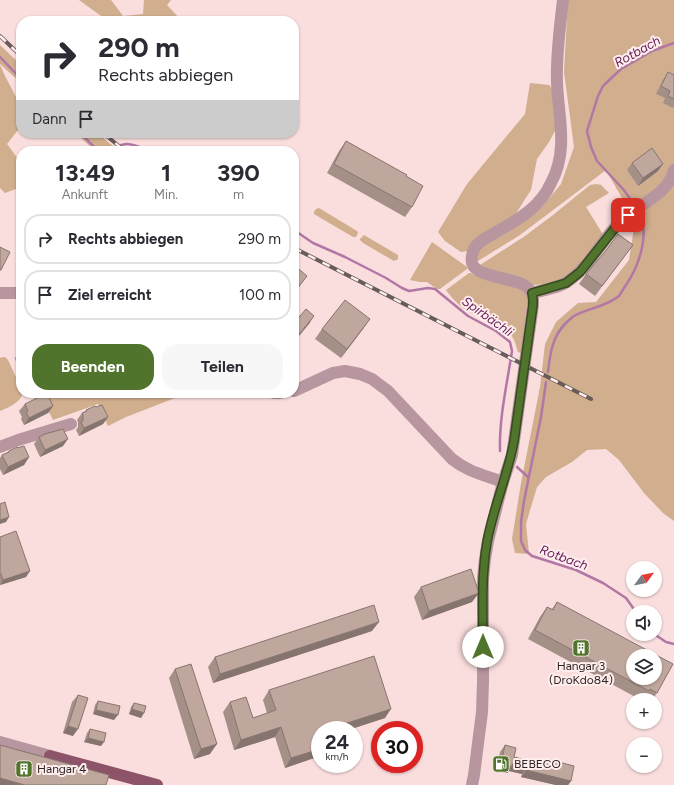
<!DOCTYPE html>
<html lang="de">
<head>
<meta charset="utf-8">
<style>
  :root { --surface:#fff; --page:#f7f7f7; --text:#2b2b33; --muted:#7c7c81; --line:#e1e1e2; --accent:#51742c }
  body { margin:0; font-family:Figtree,sans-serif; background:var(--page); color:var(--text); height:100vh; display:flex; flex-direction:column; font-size:15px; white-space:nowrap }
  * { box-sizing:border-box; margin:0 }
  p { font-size:13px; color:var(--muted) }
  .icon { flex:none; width:22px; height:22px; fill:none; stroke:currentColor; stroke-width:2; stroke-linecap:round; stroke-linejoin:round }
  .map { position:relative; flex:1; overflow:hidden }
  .details { position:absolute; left:16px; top:146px; width:283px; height:252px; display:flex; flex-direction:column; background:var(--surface); border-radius:16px; box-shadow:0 1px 3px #0004 }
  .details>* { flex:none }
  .top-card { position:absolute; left:16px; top:16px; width:283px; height:122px; border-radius:16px; box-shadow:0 1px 3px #0004; background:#fff; color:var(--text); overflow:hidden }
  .needle { width:26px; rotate:57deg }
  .tools { position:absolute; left:626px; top:561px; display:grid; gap:8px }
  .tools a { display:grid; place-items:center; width:36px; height:36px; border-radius:50%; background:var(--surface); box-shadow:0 1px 3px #0004; font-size:20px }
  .speed { position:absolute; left:311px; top:721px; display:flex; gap:8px; font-size:20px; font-weight:700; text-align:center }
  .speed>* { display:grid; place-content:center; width:52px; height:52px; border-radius:50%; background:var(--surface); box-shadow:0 1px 3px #0004; line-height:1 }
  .speed small { font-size:10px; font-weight:400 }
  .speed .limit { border:6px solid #d22; background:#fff; color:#111 }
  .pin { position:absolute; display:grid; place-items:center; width:34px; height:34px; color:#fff; margin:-17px; border-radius:8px; box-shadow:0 2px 6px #0006 }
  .me { position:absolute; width:44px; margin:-22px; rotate:0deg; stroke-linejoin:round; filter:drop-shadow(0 0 3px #0008) }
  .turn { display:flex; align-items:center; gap:14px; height:84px; padding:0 16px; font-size:18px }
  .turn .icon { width:52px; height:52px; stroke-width:2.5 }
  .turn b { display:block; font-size:28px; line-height:34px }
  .then { display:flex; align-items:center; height:38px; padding:0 16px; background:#0003; gap:8px; font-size:15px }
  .eta { display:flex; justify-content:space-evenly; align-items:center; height:68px; text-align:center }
  .eta b { font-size:24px; font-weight:700; line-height:28px }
  .button { display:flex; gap:8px; margin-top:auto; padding:8px 16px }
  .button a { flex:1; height:46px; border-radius:16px; background:var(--accent); color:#fff; font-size:16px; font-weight:700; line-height:46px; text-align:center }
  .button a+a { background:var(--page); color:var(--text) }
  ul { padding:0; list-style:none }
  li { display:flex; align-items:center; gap:12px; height:50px; margin:0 8px 6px; padding:0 8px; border:2px solid var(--line); border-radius:16px }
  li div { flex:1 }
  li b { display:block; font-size:15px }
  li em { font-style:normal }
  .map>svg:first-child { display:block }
  .green { fill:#d0ae8e }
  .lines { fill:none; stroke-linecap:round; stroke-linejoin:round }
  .stream { stroke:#b277a5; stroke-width:2.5 }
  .minor { stroke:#b896a0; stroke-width:12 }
  .major { stroke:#8d5368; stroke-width:12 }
  .rail-casing { stroke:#6a5b5b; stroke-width:4 }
  .rail { stroke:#ffeeed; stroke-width:2.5; stroke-dasharray:8; stroke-linecap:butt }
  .wall { fill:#a59088 }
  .shaded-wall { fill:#86756f }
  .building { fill:#c0a79e; stroke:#86756f; fill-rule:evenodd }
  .route-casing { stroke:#354b1d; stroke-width:10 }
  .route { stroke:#51742c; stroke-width:7 }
  .labels { text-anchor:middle; stroke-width:4; stroke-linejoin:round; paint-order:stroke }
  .poi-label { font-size:12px; fill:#2f2525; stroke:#ffeeed; text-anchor:start }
  .water-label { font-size:13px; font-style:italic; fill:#641c58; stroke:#ffeeed }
</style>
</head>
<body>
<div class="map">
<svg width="674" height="785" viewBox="0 0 674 785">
  <rect width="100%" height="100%" fill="#fadddd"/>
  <!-- green -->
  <g class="green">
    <path d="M 79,0 L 111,0 L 123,16 L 143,14 L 144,0 L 171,0 L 167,5 L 182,21 L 108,21 Z"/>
    <path d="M 568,0 L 674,0 L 674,521 L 663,513 L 644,493 L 619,460 L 606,449 L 587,450 L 572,462 L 546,477 L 537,487 L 526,524 L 529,554 L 515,553 L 512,539 L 521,483 L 540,387 L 545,344 L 556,322 L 578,303 L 596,302 L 629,260 L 635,221 L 606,170 L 520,235 L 478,261 L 477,258 L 481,246 L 542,207 L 561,184 L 574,147 L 564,72 Z"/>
    <path d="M 0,45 L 21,65 L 21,83 L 0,64 Z"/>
    <path d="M 0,65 L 5,76 L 16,97 L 21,106 L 21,126 L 7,144 L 21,163 L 21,187 L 5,193 L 0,188 Z"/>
    <path d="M 530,83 L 549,85 L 555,92 L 556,129 L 549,142 L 537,159 L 531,190 L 513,218 L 468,251 L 461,252 L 445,241 L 438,232 L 467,184 L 525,114 Z"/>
    <path d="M 76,133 L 97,133 L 118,150 C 95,153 92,149 76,133 Z"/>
    <path d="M 597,184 L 601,185 L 609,193 L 586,207 L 604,236 L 573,273 L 563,279 L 545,284 L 533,285 L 484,268 L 484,266 L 480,265 L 525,236 L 553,215 L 590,185 Z"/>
    <path d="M 319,208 L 357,231 L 358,233 L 356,237 L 353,237 L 314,214 L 314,212 L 316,209 Z"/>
    <path d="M 364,235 L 398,255 L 398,259 L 394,261 L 363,243 L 360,240 L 360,239 Z"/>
    <path d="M 432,242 L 467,267 L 467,269 L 456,277 L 440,289 L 437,289 L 427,282 L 420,282 L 410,280 Z"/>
    <path d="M 469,273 L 471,273 L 474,275 C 487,278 519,283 526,294 C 528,297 527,300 527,304 L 521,353 L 518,352 C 516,346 515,340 511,335 C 500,323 481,319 468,311 C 459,306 451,297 446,290 Z"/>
    <path d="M 3,357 L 5,357 L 8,360 L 21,388 L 21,393 L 23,393 C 20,403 9,407 0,411 L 0,358 Z"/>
    <path d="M 40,393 L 188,393 L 126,417 L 108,426 L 98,404 L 53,420 Z"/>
  </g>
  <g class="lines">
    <!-- stream -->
    <g class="stream">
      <path d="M 0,57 L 21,79"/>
      <path d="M 81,133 C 86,138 91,145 97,149 C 107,155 117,144 127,144 C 134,144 141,148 148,150"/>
      <path d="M 635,205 L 623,189 L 597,161 L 591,147 L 587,131 L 598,96 L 603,86 L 621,69 L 652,51 L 674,43"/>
      <path d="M 294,230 L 313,243 L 345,257 L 386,278 L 402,288 L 409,291 L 428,288 L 435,289 L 468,316 L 496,331 L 510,342 L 512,351 C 507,384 499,418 500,451"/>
      <path d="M 548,372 C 550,355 552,337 565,324 C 568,321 571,318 574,316 C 588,308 606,307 619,296 C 621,293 623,289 626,285 C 639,266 651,232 638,211"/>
      <path d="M 546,382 L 541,417 L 524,501 L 521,522 L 521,541 L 525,550 L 532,556 L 576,570 L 603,583 L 626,598 L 636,612"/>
      <path d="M 517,467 L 528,477"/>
      <path d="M 654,634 L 666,642 L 674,644"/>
    </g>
    <!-- minor -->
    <g class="minor">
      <path d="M 0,293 L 21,293"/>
      <path d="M 532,293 C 530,290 528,287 524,285 C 513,278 475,277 472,263 C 471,256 473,248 478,244 C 484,238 492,235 498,231 C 509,225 519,219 529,211 C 539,203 546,194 551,183 C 569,150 558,116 557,82 C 556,54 560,27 563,0"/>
      <path d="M 294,391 L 333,373 L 345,371 L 360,374 L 372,379 L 388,391 L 452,459 C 468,472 484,475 503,482 L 488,541 L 485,559 L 483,578 L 483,681 L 482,712 L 474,775 L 472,785"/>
      <path d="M 274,393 L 280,393"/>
      <path d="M 0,447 L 18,440 L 71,424"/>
      <path d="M 503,482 L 512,455 L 514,441 L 533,305 L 533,299 L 532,293 C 541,291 560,287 567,282 C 593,265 604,233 629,214 C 645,202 669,192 674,170"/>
      <path d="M 0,742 L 50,756"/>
    </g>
    <!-- major -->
    <path class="major" d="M 50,756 L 157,785"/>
    <defs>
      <g id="rail">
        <path d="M 0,36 L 21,56"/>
        <path d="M 103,133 L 125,151"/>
        <path d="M 294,248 L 591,399"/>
      </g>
    </defs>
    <!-- rail casing -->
    <use href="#rail" class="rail-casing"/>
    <!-- rail -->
    <use href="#rail" class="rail"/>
  </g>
  <!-- wall -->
  <g class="wall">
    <path d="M 668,72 L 674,75 L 674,106 L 673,108 L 663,103 L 665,98 L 656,94 L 663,80 Z"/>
    <path d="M 346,141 L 406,176 L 412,207 L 405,217 L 327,173 L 339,151 Z"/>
    <path d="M 632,163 L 658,171 L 638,186 L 627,170 Z"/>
    <path d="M 633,245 L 595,296 L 579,284 L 586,274 Z"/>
    <path d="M 370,319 L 341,358 L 315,339 L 322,329 Z"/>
    <path d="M 18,354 L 21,363 L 17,365 L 15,358 Z"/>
    <path d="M 25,404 L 53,406 L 48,413 L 24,425 L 21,419 L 22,417 L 19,411 Z"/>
    <path d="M 96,407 L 108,417 L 103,424 L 79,436 L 76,430 L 78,427 L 78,422 L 77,420 L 82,413 L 85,412 L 86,410 Z"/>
    <path d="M 39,437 L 63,446 L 40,457 L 34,444 Z"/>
    <path d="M 17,448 L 29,457 L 24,465 L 3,475 L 0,469 L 0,458 L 2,455 L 7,453 L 9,451 Z"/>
    <path d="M 0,537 L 26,577 L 0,585 Z"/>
    <path d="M 421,587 L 472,602 L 422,620 L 414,597 Z"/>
    <path d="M 557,602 L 657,693 L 652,700 L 646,700 L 643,698 L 641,700 L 528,639 L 540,617 L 547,607 L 552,609 Z"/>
    <path d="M 372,631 L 213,683 L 208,667 L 215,657 Z"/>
    <path d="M 175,669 L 210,754 L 194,759 L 169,678 Z"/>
    <path d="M 269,690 L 385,718 L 348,730 L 320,730 L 320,756 L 285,768 L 275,737 L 234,750 L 223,712 L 230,702 L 253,718 L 267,713 L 263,700 Z"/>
    <path d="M 78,695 L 73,736 L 63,733 L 72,702 Z"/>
    <path d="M 98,701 L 114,720 L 93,714 L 95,705 Z"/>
    <path d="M 134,703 L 141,718 L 129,714 L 131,707 Z"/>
    <path d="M 90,729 L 101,746 L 84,742 L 87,733 Z"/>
    <path d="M 505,745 L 514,757 L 543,764 L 547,759 L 571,781 L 568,785 L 556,785 L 521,777 L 522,774 L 509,771 L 507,773 L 496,771 L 500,752 Z"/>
  </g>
  <!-- shaded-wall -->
  <g class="shaded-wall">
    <path d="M 663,164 L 658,171 L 638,186 L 643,178 Z"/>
    <path d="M 307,276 L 302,283 L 294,294 L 296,290 Z"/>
    <path d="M 314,316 L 309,324 L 294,342 L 294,341 Z"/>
    <path d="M 370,319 L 363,329 L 341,358 L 347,349 Z"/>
    <path d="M 20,360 L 21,360 L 21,363 L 17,365 Z"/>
    <path d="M 53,406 L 48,413 L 24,425 L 29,418 Z"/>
    <path d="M 108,417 L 103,424 L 79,436 L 84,428 Z"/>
    <path d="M 68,439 L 63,446 L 40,457 L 45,450 Z"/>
    <path d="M 29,457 L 24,465 L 3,475 L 8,467 Z"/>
    <path d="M 9,517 L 6,522 L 0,524 L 0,520 Z"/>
    <path d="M 30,571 L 26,577 L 0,585 L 3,580 Z"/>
    <path d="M 479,593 L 472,602 L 422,620 L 429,611 Z"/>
    <path d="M 379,622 L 372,631 L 213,683 L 220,674 Z"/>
    <path d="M 132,709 L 144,713 L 141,718 L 129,714 Z"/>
    <path d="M 391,709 L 385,718 L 348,730 L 339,730 L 344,724 Z"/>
    <path d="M 96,710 L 118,715 L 114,720 L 93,714 Z"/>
    <path d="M 68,726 L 78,729 L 73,736 L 63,733 Z"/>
    <path d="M 281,727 L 275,737 L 234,750 L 241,740 Z"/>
    <path d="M 88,738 L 104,742 L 101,746 L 84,742 Z"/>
    <path d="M 217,744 L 210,754 L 194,759 L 201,749 Z"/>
    <path d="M 320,749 L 320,756 L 285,768 L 291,758 Z"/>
    <path d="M 501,764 L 512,764 L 526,768 L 522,774 L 509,771 L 507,773 L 496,771 Z"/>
    <path d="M 526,770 L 571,781 L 568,785 L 556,785 L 521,777 Z"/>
    <path d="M 0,778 L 25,785 L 0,785 Z"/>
  </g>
  <!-- building -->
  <g class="building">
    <path d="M 668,72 L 674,75 L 674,99 L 668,96 L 670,91 L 661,86 Z"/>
    <path d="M 346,141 L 407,175 L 406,176 L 423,186 L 412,207 L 334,164 Z"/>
    <path d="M 652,148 L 663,164 L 643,178 L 632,163 Z"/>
    <path d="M 618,234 L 633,245 L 602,286 L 586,274 L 604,253 Z"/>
    <path d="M 0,247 L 10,252 L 1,270 L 0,270 Z"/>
    <path d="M 294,265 L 307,276 L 296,290 L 294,289 Z"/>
    <path d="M 345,300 L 370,319 L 347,349 L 322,329 Z"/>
    <path d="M 306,309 L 314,316 L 295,339 L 294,338 L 294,323 Z"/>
    <path d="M 21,353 L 21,360 L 20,360 L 18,354 Z"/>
    <path d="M 47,393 L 53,406 L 29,418 L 26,412 L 28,411 L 25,404 Z"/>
    <path d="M 102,405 L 108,417 L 84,428 L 81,422 L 83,421 L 83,415 L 82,413 L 87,411 L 86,410 L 95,406 L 96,407 Z"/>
    <path d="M 63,429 L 68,439 L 45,450 L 39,437 L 45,434 Z"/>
    <path d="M 24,446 L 29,457 L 8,467 L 2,455 L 9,452 L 9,451 L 17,447 L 17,448 Z"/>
    <path d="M 5,502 L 9,517 L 0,520 L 0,504 Z"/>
    <path d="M 16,531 L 30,571 L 3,580 L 1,574 L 0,574 L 0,537 Z"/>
    <path d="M 471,569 L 479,593 L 429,611 L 421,587 Z"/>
    <path d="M 557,602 L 673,664 L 657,693 L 650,689 L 649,691 L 535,630 L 547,607 L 553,610 ZM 633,656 L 655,656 L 655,678 L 633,678 Z"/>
    <path d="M 374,605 L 379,622 L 220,674 L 215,657 Z"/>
    <path d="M 374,656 L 391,709 L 344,724 L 345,730 L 320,730 L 320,749 L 291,758 L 281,727 L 241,740 L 230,702 L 246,697 L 253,718 L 276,710 L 269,690 Z"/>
    <path d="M 191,664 L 217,744 L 201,749 L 175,669 Z"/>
    <path d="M 78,695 L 88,698 L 78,729 L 68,726 Z"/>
    <path d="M 98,701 L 120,706 L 118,715 L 96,710 Z"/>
    <path d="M 134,703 L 146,706 L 144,713 L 132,709 Z"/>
    <path d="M 90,729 L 106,733 L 104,742 L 88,738 Z"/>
    <path d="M 0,745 L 109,775 L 106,785 L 25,785 L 0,778 Z"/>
    <path d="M 505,745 L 516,748 L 514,757 L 545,765 L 547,759 L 574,766 L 571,781 L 526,770 L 526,768 L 512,764 L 512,767 L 501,764 Z"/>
  </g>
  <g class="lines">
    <defs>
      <path id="route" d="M 483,647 C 483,612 481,577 487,542 C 493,508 508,475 514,441 L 533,305 L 533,299 L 532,293 L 566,283 L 580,272 L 615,228 L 628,215"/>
    </defs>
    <!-- route casing -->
    <use href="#route" class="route-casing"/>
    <!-- route -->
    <use href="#route" class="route"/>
  </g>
  <!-- icons -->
  <defs>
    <symbol id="building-square" viewBox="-11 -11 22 22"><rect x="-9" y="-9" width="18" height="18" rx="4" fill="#51742c" stroke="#ffeeed"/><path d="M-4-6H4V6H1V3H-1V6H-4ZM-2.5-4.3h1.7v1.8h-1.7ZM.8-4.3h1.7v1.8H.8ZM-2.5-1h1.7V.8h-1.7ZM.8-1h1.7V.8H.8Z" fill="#fff"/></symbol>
    <symbol id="fuel-square" viewBox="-11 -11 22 22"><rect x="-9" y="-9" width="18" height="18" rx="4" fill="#51742c" stroke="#ffeeed"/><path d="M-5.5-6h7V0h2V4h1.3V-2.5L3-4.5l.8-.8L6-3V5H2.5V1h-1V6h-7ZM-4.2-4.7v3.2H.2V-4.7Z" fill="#fff"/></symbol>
  </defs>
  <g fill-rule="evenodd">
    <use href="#building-square" x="571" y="638" width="20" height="20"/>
    <use href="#fuel-square" x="491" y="754" width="20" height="20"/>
    <use href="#building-square" x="14" y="759" width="20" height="20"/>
  </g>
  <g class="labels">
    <!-- poi labels -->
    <g class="poi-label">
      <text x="581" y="670" text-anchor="middle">Hangar 3<tspan x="581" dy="14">(DroKdo84)</tspan></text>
      <text x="514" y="768">BEBECO</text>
      <text x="37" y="773">Hangar 4</text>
    </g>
    <!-- water labels -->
    <g class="water-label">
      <text transform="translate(637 51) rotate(-29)" y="5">Rotbach</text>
      <text transform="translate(488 316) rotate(35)" y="5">Spirbächli</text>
      <text transform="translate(564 557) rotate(20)" y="5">Rotbach</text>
    </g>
  </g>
</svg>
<div class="tools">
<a><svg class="needle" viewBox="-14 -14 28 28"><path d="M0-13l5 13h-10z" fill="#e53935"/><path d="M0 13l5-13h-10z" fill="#7c7c81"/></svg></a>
<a><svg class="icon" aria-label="sound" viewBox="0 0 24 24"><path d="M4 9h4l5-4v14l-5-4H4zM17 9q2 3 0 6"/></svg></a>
<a><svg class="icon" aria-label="layers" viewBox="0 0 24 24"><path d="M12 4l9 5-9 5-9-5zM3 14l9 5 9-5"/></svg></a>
<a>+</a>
<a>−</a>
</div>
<div class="speed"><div>24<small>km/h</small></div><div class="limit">30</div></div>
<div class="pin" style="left:628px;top:215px;background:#d93025"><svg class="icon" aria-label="arrive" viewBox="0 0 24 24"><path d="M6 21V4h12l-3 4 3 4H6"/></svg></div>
<svg class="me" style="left:483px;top:647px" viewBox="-20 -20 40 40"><circle r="19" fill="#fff"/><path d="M0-13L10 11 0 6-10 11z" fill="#51742c"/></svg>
<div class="top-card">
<div class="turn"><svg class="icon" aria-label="right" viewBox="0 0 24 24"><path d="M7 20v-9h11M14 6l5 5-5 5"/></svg><div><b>290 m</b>Rechts abbiegen</div></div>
<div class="then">Dann<svg class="icon" aria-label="arrive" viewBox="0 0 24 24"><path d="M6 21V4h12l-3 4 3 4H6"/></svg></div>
</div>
<section class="details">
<div class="eta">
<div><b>13:49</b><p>Ankunft</p></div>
<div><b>1</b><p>Min.</p></div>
<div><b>390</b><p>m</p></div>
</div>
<ul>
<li><svg class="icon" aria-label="right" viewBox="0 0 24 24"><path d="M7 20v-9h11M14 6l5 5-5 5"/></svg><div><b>Rechts abbiegen</b></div><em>290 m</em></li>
<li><svg class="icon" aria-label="arrive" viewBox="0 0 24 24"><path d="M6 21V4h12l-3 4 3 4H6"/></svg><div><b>Ziel erreicht</b></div><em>100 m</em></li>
</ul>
<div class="button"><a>Beenden</a><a>Teilen</a></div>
</section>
</div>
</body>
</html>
